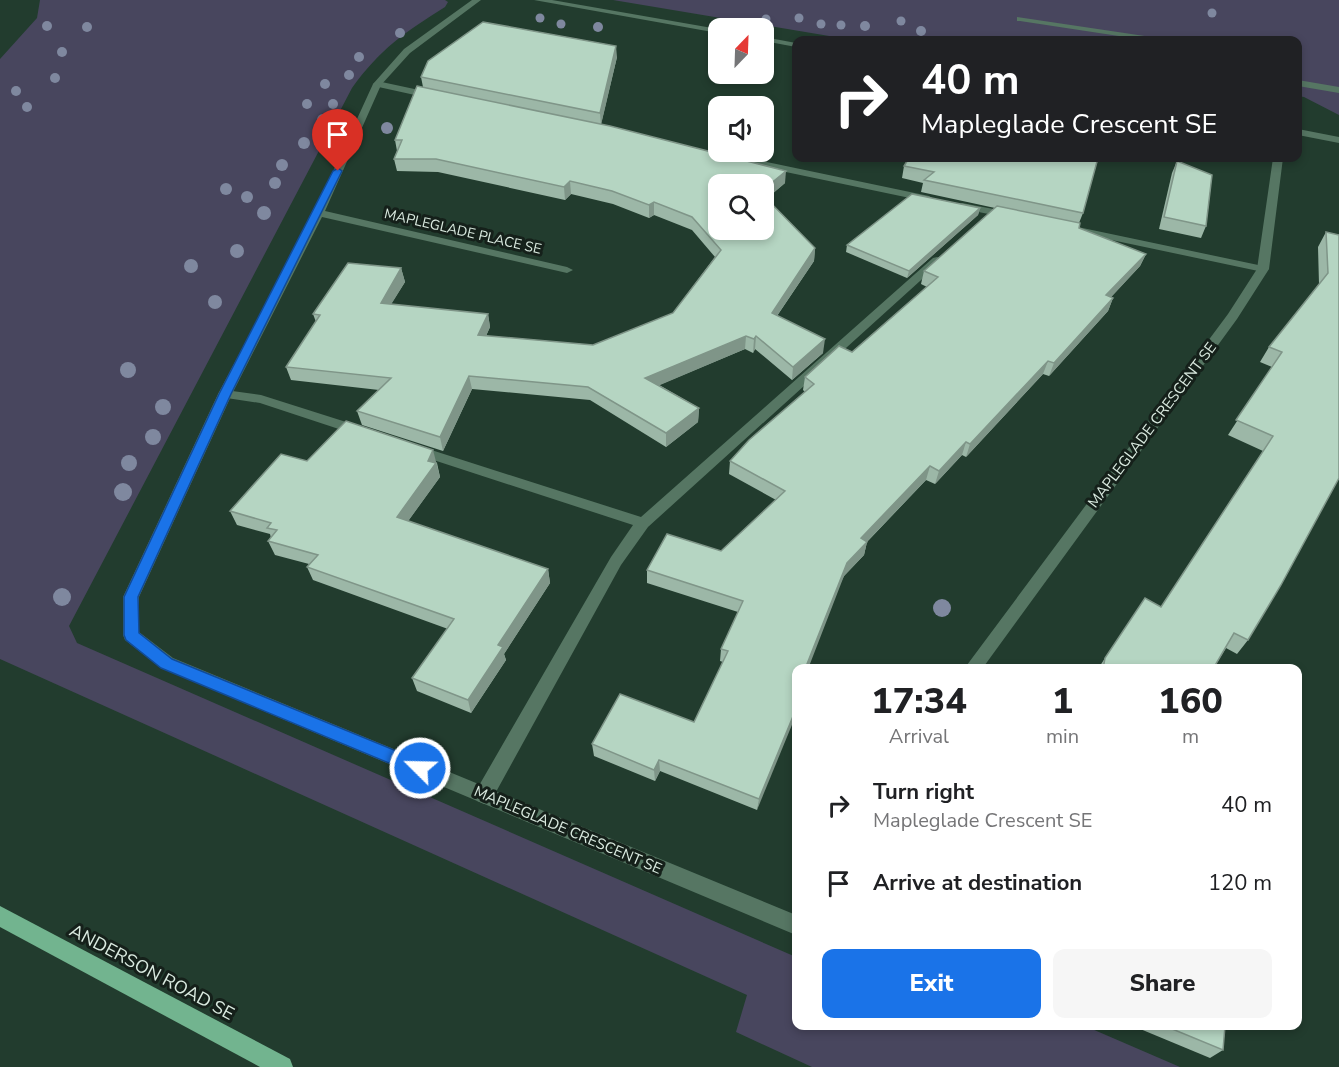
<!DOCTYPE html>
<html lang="en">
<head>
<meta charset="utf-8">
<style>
  :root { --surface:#fff; --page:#f6f6f6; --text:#202124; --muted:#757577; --accent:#1a73e8 }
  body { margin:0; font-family:"Nunito Sans",sans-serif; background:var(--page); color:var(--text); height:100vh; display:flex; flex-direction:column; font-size:22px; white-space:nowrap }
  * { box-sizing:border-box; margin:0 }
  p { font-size:20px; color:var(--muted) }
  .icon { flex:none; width:33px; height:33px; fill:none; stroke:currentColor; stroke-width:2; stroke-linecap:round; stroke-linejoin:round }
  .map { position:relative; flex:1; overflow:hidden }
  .drawer { position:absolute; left:792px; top:664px; width:510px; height:366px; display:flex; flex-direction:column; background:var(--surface); border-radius:12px; box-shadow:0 3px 9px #0003 }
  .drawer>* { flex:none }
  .top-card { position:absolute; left:792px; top:36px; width:510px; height:126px; border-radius:12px; box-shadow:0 3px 9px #0003; background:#202124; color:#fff; overflow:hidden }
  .needle { width:39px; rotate:23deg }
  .fabs { position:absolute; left:708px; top:18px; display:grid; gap:12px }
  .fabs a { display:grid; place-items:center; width:66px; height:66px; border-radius:12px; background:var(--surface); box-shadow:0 3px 9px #0003; font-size:30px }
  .pin { position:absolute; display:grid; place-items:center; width:51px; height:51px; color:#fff; margin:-62px -26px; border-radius:50% 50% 50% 0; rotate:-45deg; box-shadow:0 0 6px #0007 }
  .pin .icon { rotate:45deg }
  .me { position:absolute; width:66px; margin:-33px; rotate:293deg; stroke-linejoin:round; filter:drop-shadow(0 0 4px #0008) }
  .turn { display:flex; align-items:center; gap:21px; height:126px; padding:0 30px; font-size:27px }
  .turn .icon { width:78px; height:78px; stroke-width:2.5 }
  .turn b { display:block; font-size:42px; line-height:51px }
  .eta { display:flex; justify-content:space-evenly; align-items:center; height:102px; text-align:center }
  .eta b { font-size:36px; font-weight:800; line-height:42px }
  .primary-button { display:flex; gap:12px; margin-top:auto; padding:12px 30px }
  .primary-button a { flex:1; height:69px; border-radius:12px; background:var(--accent); color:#fff; font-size:24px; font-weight:800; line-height:69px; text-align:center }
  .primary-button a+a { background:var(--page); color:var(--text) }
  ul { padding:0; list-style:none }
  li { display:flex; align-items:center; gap:18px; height:78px; padding:0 30px }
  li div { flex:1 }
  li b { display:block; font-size:22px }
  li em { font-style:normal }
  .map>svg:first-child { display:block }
  .green { fill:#48465e }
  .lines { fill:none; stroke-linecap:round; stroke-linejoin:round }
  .lane { fill:#567663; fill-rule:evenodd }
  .street { fill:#567663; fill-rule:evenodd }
  .primary { fill:#72b48f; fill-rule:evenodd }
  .tree { fill:#7f889f }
  .wall { fill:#9cb7a7 }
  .shaded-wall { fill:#7f9588 }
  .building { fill:#b5d5c2; stroke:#7f9588; stroke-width:1.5 }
  .route { fill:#1a73e8; stroke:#114b97; stroke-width:1.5 }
  .labels { text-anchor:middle; stroke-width:6; stroke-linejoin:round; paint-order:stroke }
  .far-street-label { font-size:14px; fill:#dbebe1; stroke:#15201a }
  .street-label { font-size:15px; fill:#dbebe1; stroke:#15201a }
  .near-street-label { font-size:18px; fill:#dbebe1; stroke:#15201a }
</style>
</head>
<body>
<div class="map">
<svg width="1339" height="1067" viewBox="0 0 1339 1067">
  <rect width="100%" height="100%" fill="#223c2e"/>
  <!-- green -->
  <g class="green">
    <path d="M 40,0 L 445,0 L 448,2 L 445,7 C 404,33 381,48 352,88 L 69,626 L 77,643 L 796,957 L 796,1026 L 1085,1026 L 1180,1067 L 812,1067 L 736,1032 L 747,995 L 0,659 L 0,59 L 37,18 Z"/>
    <path d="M 613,0 L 1339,0 L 1339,115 L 1304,97 L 1298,96 L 1298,40 L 853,40 Z"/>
  </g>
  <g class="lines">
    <!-- lane -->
    <g class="lane">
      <path d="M 1017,17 L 1158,38 L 1162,40 L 1145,40 L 1020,21 L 1017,21 Z"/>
      <path d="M 1298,80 L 1339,87 L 1339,93 L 1298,86 Z"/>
      <path d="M 377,81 L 433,93 L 438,96 L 433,99 L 374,86 L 373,84 Z"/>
      <path d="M 738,156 L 929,196 L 934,199 L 929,202 L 734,161 L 734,157 Z"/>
      <path d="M 962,203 L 1009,212 L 1014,215 L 1009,218 L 958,208 L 957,206 Z"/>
      <path d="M 1073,226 L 1263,266 L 1269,269 L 1263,272 L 1069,231 L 1069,227 Z"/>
      <path d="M 937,257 L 941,258 L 941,262 L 648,527 L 621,565 L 491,801 L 484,804 L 477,801 L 475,795 L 477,789 L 611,557 L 633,525 L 412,453 L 410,450 L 412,447 L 422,447 L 641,517 L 933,258 Z"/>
      <path d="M 225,390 L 261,395 L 365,428 L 367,431 L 360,436 L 260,403 L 220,397 L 218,394 L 220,391 Z"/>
    </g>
    <!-- street -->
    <g class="street">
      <path d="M 472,0 L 481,0 L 410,53 L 381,85 L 325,211 L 567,267 L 573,270 L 567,273 L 322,217 L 232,394 L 139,597 L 139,632 L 173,658 L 796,915 L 796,935 L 161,668 L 125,640 L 123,635 L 123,597 L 218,394 L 314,213 L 373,84 L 404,49 Z"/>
      <path d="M 534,0 L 552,0 L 718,29 L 718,33 Z"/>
      <path d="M 764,37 L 796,43 L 796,47 L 764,41 Z"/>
      <path d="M 1298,129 L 1339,137 L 1339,143 L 1298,135 Z"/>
      <path d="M 1273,158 L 1283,158 L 1269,269 L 1237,319 L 982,669 L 964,669 L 1228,314 L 1257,269 Z"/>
    </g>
    <!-- primary -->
    <path class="primary" d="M 0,906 L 290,1059 L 293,1067 L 260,1067 L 0,927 Z"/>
  </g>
  <!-- trees -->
  <g class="tree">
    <circle cx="1212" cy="13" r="4.5"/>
    <circle cx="540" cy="18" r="4.5"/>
    <circle cx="799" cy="18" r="4.5"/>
    <circle cx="766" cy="19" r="4.5"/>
    <circle cx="901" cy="21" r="4.5"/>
    <circle cx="561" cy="24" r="4.5"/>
    <circle cx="821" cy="24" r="4.5"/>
    <circle cx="841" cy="25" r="4.5"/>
    <circle cx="47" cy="26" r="5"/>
    <circle cx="865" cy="26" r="5"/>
    <circle cx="87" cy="27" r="5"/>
    <circle cx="598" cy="27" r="5"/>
    <circle cx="921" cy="31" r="5"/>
    <circle cx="400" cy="33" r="5"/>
    <circle cx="62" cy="52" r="5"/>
    <circle cx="359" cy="57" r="5"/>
    <circle cx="349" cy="75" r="5"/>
    <circle cx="55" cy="78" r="5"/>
    <circle cx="325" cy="84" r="5"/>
    <circle cx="16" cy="91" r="5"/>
    <circle cx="307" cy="104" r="5"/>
    <circle cx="333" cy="104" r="5"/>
    <circle cx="27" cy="107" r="5"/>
    <circle cx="323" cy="120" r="6"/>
    <circle cx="387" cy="128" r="6"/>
    <circle cx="304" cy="143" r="6"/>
    <circle cx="282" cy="165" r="6"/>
    <circle cx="275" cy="183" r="6"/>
    <circle cx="226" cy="189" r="6"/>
    <circle cx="247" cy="197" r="6"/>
    <circle cx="264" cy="213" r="7"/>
    <circle cx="237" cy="251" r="7"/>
    <circle cx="191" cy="266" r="7"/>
    <circle cx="215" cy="302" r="7"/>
    <circle cx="128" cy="370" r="8"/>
    <circle cx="163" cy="407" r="8"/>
    <circle cx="153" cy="437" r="8"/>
    <circle cx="129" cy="463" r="8"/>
    <circle cx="123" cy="492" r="9"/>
    <circle cx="62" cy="597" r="9"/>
    <circle cx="942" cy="608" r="9"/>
  </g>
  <!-- wall -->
  <g class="wall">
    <path d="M 617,57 L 601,124 L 785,183 L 766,199 L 815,248 L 814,261 L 777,316 L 823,353 L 792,380 L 755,349 L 753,353 L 745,349 L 659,385 L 699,408 L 698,422 L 666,447 L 590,400 L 472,389 L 443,451 L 362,425 L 357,411 L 379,390 L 291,380 L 286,367 L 316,322 L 313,314 L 401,268 L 405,282 L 391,304 L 488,314 L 490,327 L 486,336 L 593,345 L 673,313 L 715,257 L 692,230 L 654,215 L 649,218 L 613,204 L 571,194 L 565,200 L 438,172 L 397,171 L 394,159 L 397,151 L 395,140 L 423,87 L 421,77 Z"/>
    <path d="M 909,158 L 1083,213 L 1079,223 L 1079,228 L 1146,254 L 1140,266 L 1111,297 L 1113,298 L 1108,311 L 1049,376 L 1043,374 L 966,457 L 962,455 L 935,484 L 926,480 L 867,542 L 864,555 L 844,576 L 796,669 L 757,810 L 660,771 L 655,781 L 594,756 L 592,744 L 694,722 L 723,662 L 720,661 L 721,649 L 738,612 L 647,583 L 647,570 L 721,551 L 776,500 L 729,474 L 730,461 L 805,392 L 803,390 L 805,377 L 852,352 L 927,287 L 921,284 L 924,271 L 995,208 L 921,192 L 923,183 L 902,178 L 904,166 Z"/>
    <path d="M 1177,161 L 1206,226 L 1201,238 L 1159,229 L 1172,173 Z"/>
    <path d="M 980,208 L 978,215 L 907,278 L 846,252 L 847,245 Z"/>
    <path d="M 1326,232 L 1339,235 L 1248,640 L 1237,654 L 1226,648 L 1213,669 L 1098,669 L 1105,658 L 1161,607 L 1263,451 L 1228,435 L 1272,367 L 1260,362 L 1269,347 L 1319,284 L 1318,247 Z"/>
    <path d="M 307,461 L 437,463 L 440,477 L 408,521 L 548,569 L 550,583 L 504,654 L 506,660 L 471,713 L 417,691 L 412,678 L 448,629 L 313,580 L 307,567 L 309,564 L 275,555 L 268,541 L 271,538 L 270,534 L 237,525 L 230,511 Z"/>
    <path d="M 1133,1026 L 1225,1026 L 1223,1050 L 1210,1058 Z"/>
  </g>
  <!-- shaded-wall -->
  <g class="shaded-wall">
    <path d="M 616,46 L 617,57 L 601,125 L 600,113 Z"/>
    <path d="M 786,171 L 785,183 L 764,201 L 764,189 Z"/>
    <path d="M 570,181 L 571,194 L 565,200 L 564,187 Z"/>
    <path d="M 654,202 L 654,215 L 649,218 L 649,205 Z"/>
    <path d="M 980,208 L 978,215 L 907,278 L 909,271 Z"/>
    <path d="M 815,248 L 814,261 L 770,326 L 772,313 Z"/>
    <path d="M 1146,254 L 1140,266 L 1101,308 L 1106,295 Z"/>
    <path d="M 401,268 L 405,282 L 384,316 L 381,303 Z"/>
    <path d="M 1113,298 L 1108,311 L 1049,376 L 1054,363 Z"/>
    <path d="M 488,314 L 490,327 L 480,349 L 478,335 Z"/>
    <path d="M 746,336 L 745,349 L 646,391 L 645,378 Z"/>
    <path d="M 756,336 L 755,349 L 753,353 L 754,339 Z"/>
    <path d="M 825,339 L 823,353 L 792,380 L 793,367 Z"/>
    <path d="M 1048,361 L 1043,374 L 966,457 L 970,444 Z"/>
    <path d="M 469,376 L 472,389 L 443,451 L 440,437 Z"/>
    <path d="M 699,408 L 698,422 L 666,447 L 666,433 Z"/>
    <path d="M 966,442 L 962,455 L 935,484 L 939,471 Z"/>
    <path d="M 433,450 L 440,477 L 401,531 L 397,517 Z"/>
    <path d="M 930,466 L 926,480 L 858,551 L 861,538 Z"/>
    <path d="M 867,542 L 864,555 L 844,576 L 808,669 L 805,669 L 847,563 Z"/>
    <path d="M 548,569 L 550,583 L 504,654 L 506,660 L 471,713 L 468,700 L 498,645 Z"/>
    <path d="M 796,709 L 796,715 L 757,810 L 759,799 Z"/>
    <path d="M 659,760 L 660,771 L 655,781 L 654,770 Z"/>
  </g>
  <!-- building -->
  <g class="building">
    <path d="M 483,22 L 616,46 L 600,113 L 421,77 L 428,61 Z"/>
    <path d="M 417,86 L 610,126 L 786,171 L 764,189 L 764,184 L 718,184 L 718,230 L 764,230 L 764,196 L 815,248 L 772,313 L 825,339 L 793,367 L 756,336 L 754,339 L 746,336 L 645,378 L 699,408 L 666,433 L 588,387 L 469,376 L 440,437 L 357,411 L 391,378 L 286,367 L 320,315 L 313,314 L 348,263 L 401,268 L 381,303 L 488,314 L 478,335 L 593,345 L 673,313 L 721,250 L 692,217 L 654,202 L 649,205 L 612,191 L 570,181 L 564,187 L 436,159 L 394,159 L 402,140 L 395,140 Z"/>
    <path d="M 909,158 L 1098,158 L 1083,213 L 924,180 L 934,172 L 904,166 Z"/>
    <path d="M 1177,161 L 1212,175 L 1206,226 L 1164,217 Z"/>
    <path d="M 912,194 L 980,208 L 909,271 L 847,245 Z"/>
    <path d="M 997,206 L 1080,223 L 1079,228 L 1146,254 L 1106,295 L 1113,298 L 1054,363 L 1048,361 L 970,444 L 966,442 L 939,471 L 930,466 L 861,538 L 867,542 L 847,563 L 805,669 L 796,669 L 796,709 L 759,799 L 659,760 L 654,770 L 592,744 L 620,694 L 694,722 L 728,651 L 721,649 L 743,601 L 647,570 L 667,534 L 721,551 L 785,491 L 730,461 L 749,440 L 814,384 L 805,377 L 839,346 L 852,352 L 938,277 L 924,271 Z"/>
    <path d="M 1326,232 L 1339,235 L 1339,478 L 1281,585 L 1248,640 L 1234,633 L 1213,669 L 1103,669 L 1105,658 L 1145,598 L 1161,607 L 1273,436 L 1236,420 L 1282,352 L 1269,347 L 1328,273 Z"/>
    <path d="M 346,421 L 433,450 L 428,461 L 436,463 L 397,517 L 548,569 L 498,645 L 503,647 L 468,700 L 412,678 L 454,619 L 307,567 L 318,555 L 268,541 L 277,530 L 267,528 L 271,523 L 230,511 L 281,454 L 307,461 Z"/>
    <path d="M 1165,1026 L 1225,1026 L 1223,1050 Z"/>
  </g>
  <!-- route -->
  <path class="route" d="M 338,168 L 342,171 L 231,394 L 138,597 L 139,633 L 172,659 L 426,763 L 429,768 L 426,774 L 420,776 L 161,668 L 126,640 L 124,635 L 124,597 L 219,394 L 333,171 Z"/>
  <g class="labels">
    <!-- far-street labels -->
    <g class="far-street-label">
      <text transform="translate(463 231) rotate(13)" y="5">MAPLEGLADE PLACE SE</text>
    </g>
    <!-- street labels -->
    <g class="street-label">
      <text transform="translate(1152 425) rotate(-53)" y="5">MAPLEGLADE CRESCENT SE</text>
      <text transform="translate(568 830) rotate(23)" y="5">MAPLEGLADE CRESCENT SE</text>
    </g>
    <!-- near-street labels -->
    <g class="near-street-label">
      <text transform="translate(152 972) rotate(28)" y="6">ANDERSON ROAD SE</text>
    </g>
  </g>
</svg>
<div class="fabs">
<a><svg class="needle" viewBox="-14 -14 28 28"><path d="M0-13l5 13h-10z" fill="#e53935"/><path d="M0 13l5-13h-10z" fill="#757577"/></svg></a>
<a><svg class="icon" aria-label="sound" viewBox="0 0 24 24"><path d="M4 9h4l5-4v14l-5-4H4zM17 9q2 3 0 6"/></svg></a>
<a><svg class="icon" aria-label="search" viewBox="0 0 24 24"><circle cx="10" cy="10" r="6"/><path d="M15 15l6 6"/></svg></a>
</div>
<div class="pin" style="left:338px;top:171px;background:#d93025"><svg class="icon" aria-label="arrive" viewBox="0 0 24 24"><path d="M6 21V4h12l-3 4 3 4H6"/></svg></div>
<svg class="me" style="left:420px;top:768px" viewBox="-20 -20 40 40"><circle r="17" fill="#1a73e8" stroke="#fff" stroke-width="3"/><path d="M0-11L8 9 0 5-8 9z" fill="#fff"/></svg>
<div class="top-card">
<div class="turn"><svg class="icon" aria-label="right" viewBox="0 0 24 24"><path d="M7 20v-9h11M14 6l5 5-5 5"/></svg><div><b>40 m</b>Mapleglade Crescent SE</div></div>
</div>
<section class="drawer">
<div class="eta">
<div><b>17:34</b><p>Arrival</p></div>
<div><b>1</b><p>min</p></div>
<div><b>160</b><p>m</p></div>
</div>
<ul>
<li><svg class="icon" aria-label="right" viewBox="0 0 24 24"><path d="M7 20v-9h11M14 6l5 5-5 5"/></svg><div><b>Turn right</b><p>Mapleglade Crescent SE</p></div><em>40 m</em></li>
<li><svg class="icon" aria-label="arrive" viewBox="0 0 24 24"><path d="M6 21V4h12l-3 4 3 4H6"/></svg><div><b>Arrive at destination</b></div><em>120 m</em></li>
</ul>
<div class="primary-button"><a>Exit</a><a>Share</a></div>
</section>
</div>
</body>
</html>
